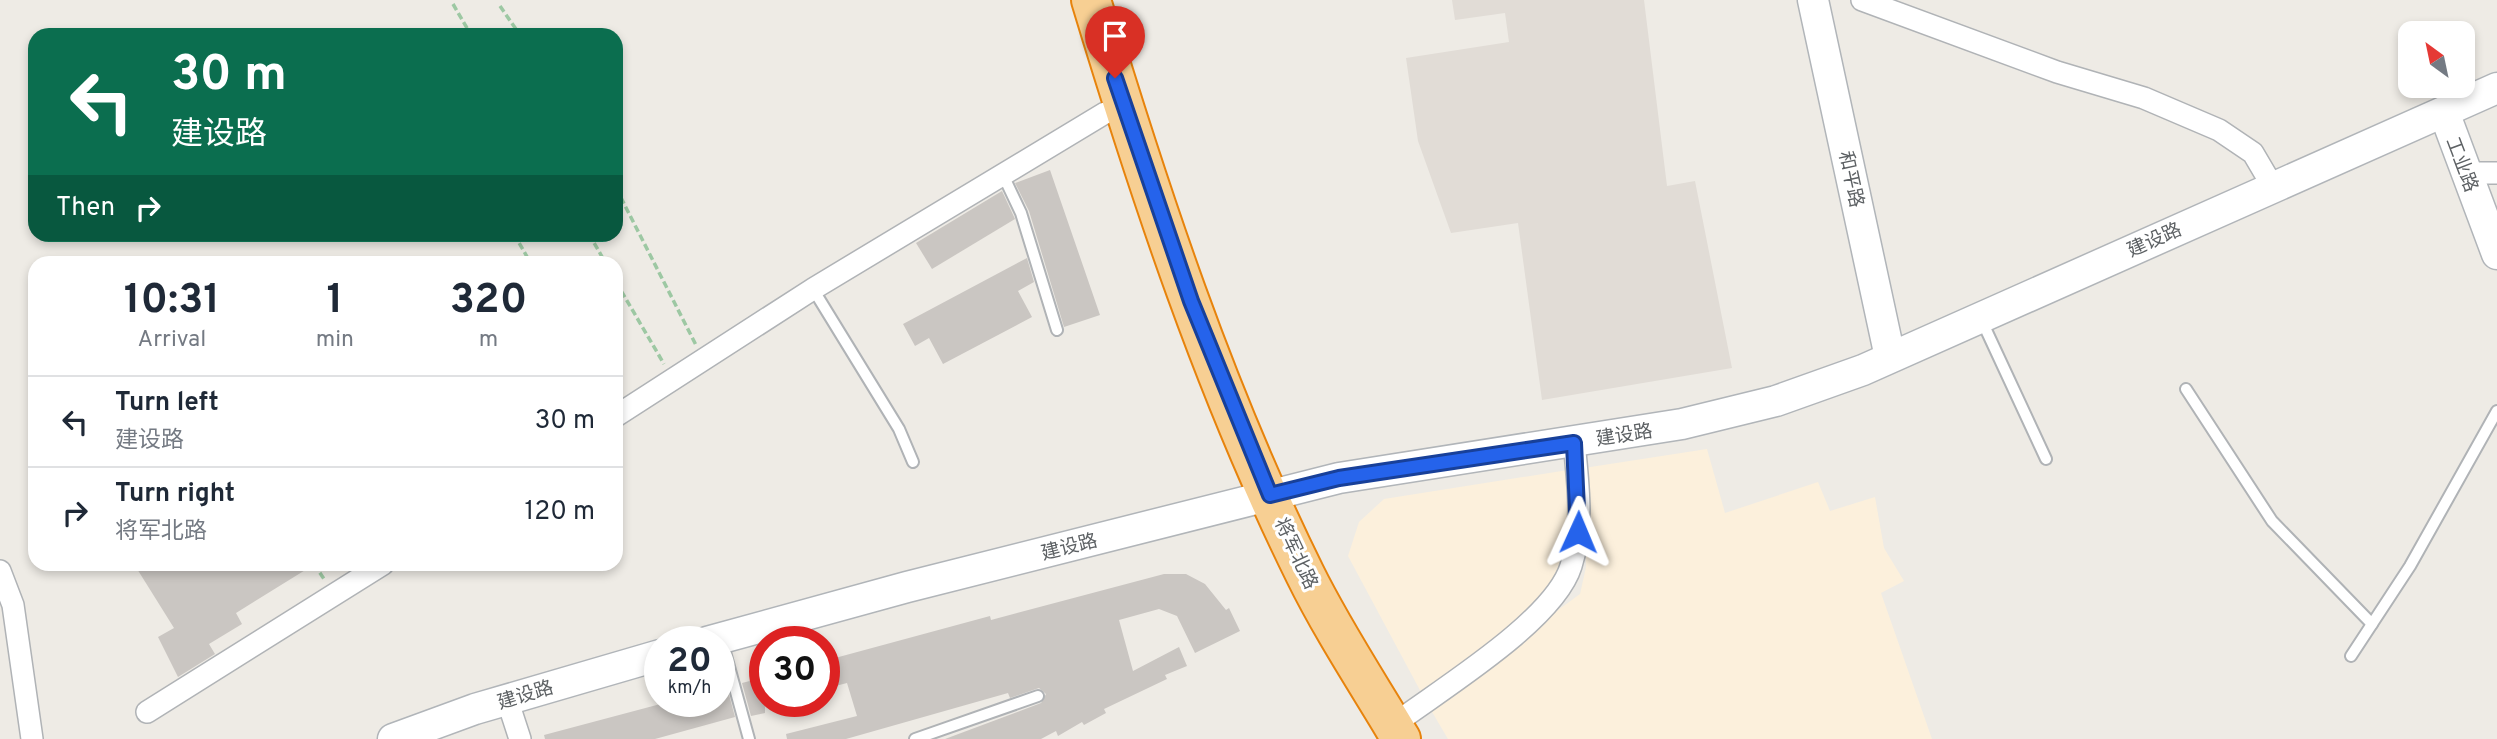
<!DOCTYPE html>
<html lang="en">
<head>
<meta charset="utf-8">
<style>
  :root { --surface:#fff; --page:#f2f2f3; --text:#1f2937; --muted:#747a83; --line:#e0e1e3 }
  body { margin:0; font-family:Overpass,"Noto Sans SC",sans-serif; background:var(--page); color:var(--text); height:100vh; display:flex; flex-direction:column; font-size:26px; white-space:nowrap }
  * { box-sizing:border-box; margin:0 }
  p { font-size:23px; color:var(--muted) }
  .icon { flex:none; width:38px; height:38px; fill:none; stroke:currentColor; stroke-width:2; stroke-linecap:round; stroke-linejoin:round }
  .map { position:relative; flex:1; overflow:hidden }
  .details { position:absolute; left:28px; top:256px; width:595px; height:315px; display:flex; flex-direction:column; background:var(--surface); border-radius:21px; box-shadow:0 4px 10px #0003 }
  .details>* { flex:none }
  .top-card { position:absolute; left:28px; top:28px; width:595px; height:214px; border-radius:21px; box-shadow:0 4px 10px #0003; background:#0b6e4f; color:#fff; overflow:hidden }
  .needle { width:46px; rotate:327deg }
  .tools { position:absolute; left:2398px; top:21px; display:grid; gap:14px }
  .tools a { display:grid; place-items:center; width:77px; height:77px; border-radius:14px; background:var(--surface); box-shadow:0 4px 10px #0003; font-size:35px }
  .speed { position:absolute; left:644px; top:626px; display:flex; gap:14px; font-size:35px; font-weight:700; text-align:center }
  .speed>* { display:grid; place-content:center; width:91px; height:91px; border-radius:50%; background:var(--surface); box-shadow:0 4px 10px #0003; line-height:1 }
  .speed small { font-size:18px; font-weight:400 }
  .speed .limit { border:10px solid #d22; background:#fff; color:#111 }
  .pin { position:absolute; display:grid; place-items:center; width:60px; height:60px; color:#fff; margin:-72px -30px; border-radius:50% 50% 50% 0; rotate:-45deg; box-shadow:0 0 7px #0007 }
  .pin .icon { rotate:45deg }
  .me { position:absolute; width:77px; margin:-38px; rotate:1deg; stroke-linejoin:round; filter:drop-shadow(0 0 5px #0008) }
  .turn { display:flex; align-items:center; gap:24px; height:147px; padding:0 28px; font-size:32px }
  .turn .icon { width:91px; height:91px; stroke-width:2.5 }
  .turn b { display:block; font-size:49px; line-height:60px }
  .then { display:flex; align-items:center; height:66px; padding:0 28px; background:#0003; gap:14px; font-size:26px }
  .eta { display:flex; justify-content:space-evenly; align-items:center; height:119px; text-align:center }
  .eta b { font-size:42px; font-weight:700; line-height:49px }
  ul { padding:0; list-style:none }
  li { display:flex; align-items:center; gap:21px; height:91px; padding:0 28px; border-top:2px solid var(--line) }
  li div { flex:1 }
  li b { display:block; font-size:26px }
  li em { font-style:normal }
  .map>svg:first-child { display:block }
  .commercial { fill:#fcf0dc }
  .education { fill:#e1dcd6 }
  .building { fill:#cac6c2 }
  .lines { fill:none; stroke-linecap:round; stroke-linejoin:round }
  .lane-casing { stroke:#b0b3b6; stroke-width:14 }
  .street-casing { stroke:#b0b3b6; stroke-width:24 }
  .secondary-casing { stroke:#b1b5b9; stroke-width:33 }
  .highway-casing { stroke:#e7830c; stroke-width:42 }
  .path { stroke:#9dc8a3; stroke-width:3.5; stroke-dasharray:7 3.5; stroke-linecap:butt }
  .lane { stroke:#fff; stroke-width:10 }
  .street { stroke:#fff; stroke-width:21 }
  .secondary { stroke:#fff; stroke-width:30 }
  .highway { stroke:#f7cf93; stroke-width:38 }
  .route-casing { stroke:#184099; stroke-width:18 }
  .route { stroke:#2563eb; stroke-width:12 }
  .labels { text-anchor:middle; stroke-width:6; stroke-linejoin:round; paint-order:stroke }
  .street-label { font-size:19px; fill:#5d6164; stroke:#fff }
</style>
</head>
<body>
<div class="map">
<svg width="2497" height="739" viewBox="0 0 2497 739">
  <rect width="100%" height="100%" fill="#eeebe5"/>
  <!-- commercial -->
  <g class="commercial">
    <path d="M 1707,449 L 1725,513 L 1818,482 L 1830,511 L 1875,497 L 1884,548 L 1904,581 L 1881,593 L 1932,739 L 1448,739 L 1428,705 L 1580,594 L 1586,567 L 1584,468 Z"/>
    <path d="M 1568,470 L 1574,531 L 1555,579 L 1516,624 L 1422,694 L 1348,556 L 1359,522 L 1384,499 Z"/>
  </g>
  <!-- education -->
  <path class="education" d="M 1452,0 L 1644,0 L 1667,186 L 1695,181 L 1732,368 L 1542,400 L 1518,223 L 1451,233 L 1418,141 L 1406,58 L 1509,42 L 1505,13 L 1455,20 Z"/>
  <!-- building -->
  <g class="building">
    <path d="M 1050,170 L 1100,315 L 1064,327 L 1029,211 L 1015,183 Z"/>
    <path d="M 1002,191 L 1015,219 L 932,269 L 916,243 Z"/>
    <path d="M 1027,258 L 1034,282 L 1018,291 L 1032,317 L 943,364 L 929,338 L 915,346 L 903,324 Z"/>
    <path d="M 134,564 L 315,564 L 236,613 L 242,624 L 209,644 L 215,654 L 178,677 L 158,637 L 174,628 Z"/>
    <path d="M 1164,574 L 1186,574 L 1205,584 L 1226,610 L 1229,608 L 1240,631 L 1195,653 L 1177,616 L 1159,609 L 1119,620 L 1133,671 L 1179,647 L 1187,666 L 1165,675 L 1167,679 L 1104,709 L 1106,713 L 1084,725 L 1082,722 L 1058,736 L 1056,731 L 1041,739 L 945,739 L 1041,703 L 1046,694 L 1039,688 L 1010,698 L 1008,693 L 846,739 L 787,739 L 786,734 L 857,716 L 847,683 L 824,689 L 824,661 L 990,616 L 991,620 Z"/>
    <path d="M 765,677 L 765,713 L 751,716 L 742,683 Z"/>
    <path d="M 727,687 L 735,717 L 655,739 L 545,739 L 544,735 L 668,702 L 719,702 L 719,689 Z"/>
  </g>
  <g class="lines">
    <defs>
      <g id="lane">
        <path d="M 1003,175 L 1021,213 L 1057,330"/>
        <path d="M 813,289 L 899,429 L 913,462"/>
        <path d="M 1981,319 L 2046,459"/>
        <path d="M 2186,389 L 2272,521 L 2372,624"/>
        <path d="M 722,641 L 749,739"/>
        <path d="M 2351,656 L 2410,566 L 2497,411"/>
        <path d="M 915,739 L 1038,696"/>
      </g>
      <g id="street">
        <path d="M 1862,0 L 2057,72 L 2144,98 L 2219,130 L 2253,153 L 2273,187"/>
        <path d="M 2467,173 L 2497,173"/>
        <path d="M 616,416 L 813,289 L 1105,113"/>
        <path d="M 0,571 L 13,605 L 32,739"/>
        <path d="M 507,699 L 520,739"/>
        <path d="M 147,712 L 383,564"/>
        <path d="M 1393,725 C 1441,689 1554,621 1571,566 C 1584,525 1578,484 1574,442"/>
      </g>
      <g id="secondary">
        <path d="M 1813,0 L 1890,357"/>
        <path d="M 2444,112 L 2497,254"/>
        <path d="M 707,642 L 907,587 L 1339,478 L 1682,424 L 1776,401 L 1863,370 L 2497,88"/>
        <path d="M 393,739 L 475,709 L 660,655"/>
      </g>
      <path id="highway" d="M 1091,0 C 1150,195 1215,392 1305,574 C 1333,631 1369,685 1401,739"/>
    </defs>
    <!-- lane casing -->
    <use href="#lane" class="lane-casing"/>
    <!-- street casing -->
    <use href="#street" class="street-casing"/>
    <!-- secondary casing -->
    <use href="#secondary" class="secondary-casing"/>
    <!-- highway casing -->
    <use href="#highway" class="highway-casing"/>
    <!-- path -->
    <g class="path">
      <path d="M 453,4 L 471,35"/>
      <path d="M 500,6 L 520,35"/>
      <path d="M 616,188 L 696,345"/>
      <path d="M 514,234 L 530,262"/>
      <path d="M 589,234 L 605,262"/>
      <path d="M 616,282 L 664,364"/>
      <path d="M 314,564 L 324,579"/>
    </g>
    <!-- lane -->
    <use href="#lane" class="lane"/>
    <!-- street -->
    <use href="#street" class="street"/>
    <!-- secondary -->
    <use href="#secondary" class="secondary"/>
    <!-- highway -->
    <use href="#highway" class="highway"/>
  </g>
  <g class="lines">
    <defs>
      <path id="route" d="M 1115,78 L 1191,301 L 1270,495 L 1339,478 L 1574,443 L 1578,532"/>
    </defs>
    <!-- route casing -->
    <use href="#route" class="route-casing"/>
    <!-- route -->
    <use href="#route" class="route"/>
  </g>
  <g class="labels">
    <!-- street labels -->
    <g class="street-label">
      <text transform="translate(2463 164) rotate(69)" y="7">工业路</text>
      <text transform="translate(1852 179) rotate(78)" y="7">和平路</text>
      <text transform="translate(2154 239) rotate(-24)" y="7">建设路</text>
      <text transform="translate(1624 434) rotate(-9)" y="7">建设路</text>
      <text transform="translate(1069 546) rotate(-14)" y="7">建设路</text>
      <text transform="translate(1297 553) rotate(65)" y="7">将军北路</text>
      <text transform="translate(525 694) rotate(-17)" y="7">建设路</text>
    </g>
  </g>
</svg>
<div class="tools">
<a><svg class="needle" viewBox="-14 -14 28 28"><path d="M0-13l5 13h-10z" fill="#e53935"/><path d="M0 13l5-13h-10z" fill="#747a83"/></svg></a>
</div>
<div class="speed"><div>20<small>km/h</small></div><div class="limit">30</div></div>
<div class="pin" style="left:1115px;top:78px;background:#d93025"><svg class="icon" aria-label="arrive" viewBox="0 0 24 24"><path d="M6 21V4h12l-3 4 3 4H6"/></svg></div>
<svg class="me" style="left:1578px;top:532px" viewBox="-20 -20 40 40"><path d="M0-17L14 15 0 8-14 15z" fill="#2563eb" stroke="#fff" stroke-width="4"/></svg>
<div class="top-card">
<div class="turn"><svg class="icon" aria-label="left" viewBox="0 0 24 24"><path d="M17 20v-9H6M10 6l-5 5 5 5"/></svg><div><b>30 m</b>建设路</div></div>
<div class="then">Then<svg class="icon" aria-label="right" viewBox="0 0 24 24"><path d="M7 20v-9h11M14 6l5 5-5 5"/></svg></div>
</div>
<section class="details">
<div class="eta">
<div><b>10:31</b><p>Arrival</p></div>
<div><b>1</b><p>min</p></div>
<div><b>320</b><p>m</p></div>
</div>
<ul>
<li><svg class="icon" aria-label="left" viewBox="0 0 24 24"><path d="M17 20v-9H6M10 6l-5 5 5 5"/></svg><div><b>Turn left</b><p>建设路</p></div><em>30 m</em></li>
<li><svg class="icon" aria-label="right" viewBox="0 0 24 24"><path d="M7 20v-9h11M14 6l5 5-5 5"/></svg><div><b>Turn right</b><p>将军北路</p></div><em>120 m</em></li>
</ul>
</section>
</div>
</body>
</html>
